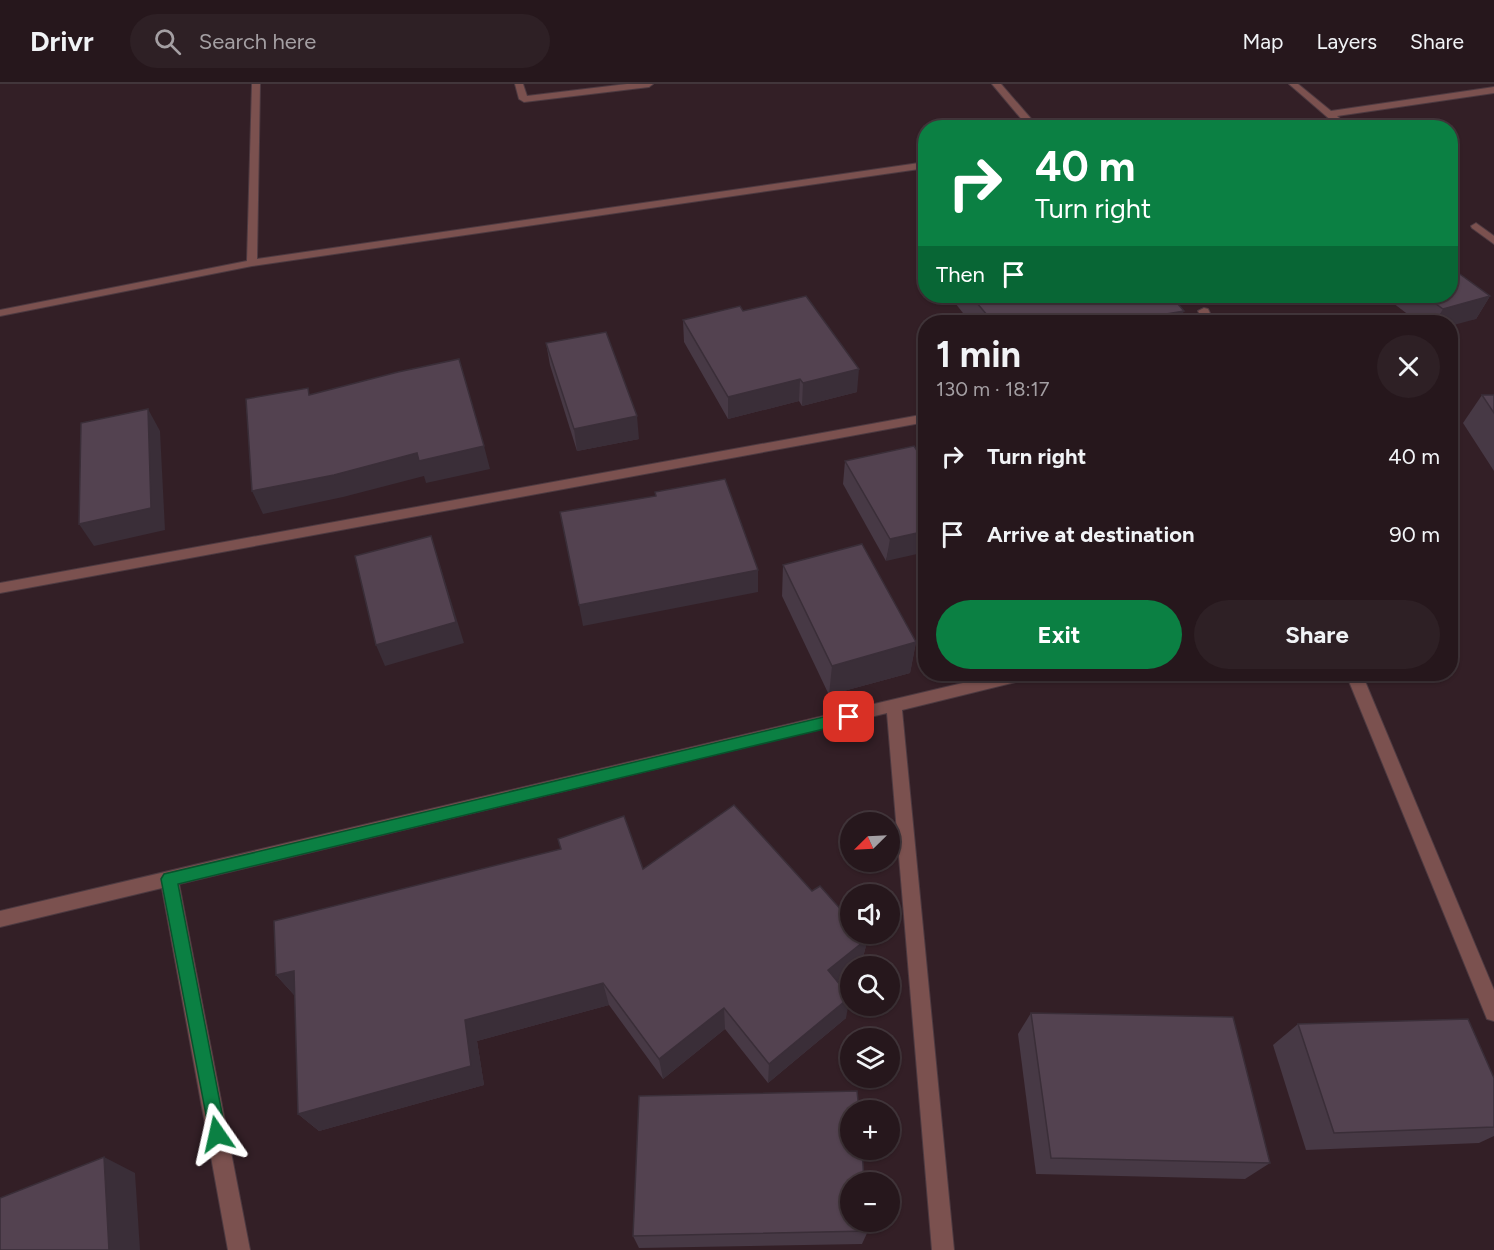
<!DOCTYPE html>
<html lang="en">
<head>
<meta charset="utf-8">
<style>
  :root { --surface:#26171c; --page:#2e2025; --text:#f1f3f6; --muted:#a49fa3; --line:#42363b; --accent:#0b8043 }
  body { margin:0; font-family:Figtree,sans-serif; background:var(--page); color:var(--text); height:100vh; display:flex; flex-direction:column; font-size:22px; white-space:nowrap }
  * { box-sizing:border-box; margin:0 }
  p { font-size:20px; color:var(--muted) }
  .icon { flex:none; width:33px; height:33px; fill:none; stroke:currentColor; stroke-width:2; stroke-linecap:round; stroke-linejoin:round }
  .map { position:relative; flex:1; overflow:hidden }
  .drawer { position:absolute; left:918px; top:231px; width:540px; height:366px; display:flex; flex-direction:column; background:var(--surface); border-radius:24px; box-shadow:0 2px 4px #0004,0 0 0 2px var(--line) }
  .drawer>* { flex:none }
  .top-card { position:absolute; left:918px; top:36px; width:540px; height:183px; border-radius:24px; box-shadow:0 2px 4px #0004,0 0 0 2px var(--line); background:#0b8043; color:#fff; overflow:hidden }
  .needle { width:39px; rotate:246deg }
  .buttons { position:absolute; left:840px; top:728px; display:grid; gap:12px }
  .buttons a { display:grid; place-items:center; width:60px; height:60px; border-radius:50%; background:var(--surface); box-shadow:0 2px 4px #0004,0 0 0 2px var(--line); font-size:30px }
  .pin { position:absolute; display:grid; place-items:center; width:51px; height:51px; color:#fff; margin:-26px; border-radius:12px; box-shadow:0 3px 9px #0006 }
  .me { position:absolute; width:66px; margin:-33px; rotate:349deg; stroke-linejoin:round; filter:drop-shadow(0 0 4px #0008) }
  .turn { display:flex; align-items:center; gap:21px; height:126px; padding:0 18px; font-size:27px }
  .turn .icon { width:78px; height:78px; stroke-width:2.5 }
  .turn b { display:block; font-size:42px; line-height:51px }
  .then { display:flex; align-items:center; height:57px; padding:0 18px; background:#0003; gap:12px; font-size:22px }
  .round { display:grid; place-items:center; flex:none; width:63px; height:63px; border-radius:32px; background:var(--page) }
  .overview { display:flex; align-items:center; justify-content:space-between; height:102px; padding:0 18px }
  h1 { font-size:36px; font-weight:700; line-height:45px }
  .action { display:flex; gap:12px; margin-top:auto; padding:12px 18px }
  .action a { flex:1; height:69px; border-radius:36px; background:var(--accent); color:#fff; font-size:24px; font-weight:700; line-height:69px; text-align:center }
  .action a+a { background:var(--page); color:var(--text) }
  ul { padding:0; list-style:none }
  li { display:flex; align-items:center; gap:18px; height:78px; padding:0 18px }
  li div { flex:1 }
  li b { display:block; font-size:22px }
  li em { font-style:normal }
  header { display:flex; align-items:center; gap:36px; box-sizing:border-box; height:84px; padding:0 30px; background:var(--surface); border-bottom:2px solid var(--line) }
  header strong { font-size:28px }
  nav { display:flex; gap:33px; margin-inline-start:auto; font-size:21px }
  .search { width:420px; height:54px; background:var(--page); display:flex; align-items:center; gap:15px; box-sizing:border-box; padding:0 21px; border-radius:33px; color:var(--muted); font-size:22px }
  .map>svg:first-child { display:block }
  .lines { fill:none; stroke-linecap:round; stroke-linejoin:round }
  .minor-casing { stroke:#4d3a41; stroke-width:2 }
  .minor { fill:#7b514f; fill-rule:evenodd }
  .wall { fill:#473945 }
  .shaded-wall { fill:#3a2e38 }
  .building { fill:#534250; stroke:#3a2e38; stroke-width:1.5 }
  .route { fill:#0b8043; stroke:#07532c; stroke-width:1.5 }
</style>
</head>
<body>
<header>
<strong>Drivr</strong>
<div class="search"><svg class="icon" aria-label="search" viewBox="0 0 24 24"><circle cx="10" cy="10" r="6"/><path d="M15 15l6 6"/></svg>Search here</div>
<nav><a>Map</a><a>Layers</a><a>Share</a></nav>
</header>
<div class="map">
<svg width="1494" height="1166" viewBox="0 0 1494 1166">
  <rect width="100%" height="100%" fill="#331f26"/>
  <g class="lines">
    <defs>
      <g id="minor">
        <path d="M 252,0 L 260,0 L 257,175 L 926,78 L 926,84 L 252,182 L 0,232 L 0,226 L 247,177 Z"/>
        <path d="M 515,0 L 523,0 L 527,12 L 627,0 L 653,0 L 649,3 L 524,18 L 519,15 Z"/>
        <path d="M 992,0 L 1001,0 L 1039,44 L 1029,44 Z"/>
        <path d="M 1289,0 L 1298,0 L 1331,27 L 1494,3 L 1494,9 L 1337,32 L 1350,44 L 1340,44 Z"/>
        <path d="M 1476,139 L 1494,152 L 1494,160 L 1472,144 L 1471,142 Z"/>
        <path d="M 1204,224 L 1208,225 L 1214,238 L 1204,238 L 1198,227 Z"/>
        <path d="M 926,330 L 926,338 L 0,509 L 0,499 Z"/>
        <path d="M 1001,590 L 1032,590 L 1029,594 L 1024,596 L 902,626 L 954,1166 L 932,1166 L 887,629 L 179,800 L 250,1166 L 228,1166 L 162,804 L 0,843 L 0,827 Z"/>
        <path d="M 1346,590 L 1362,590 L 1494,906 L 1494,937 L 1487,935 Z"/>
      </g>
    </defs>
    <!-- minor casing -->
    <use href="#minor" class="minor-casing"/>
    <!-- minor -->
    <use href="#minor" class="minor"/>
  </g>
  <!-- wall -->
  <g class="wall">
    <path d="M 953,212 L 1171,212 L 1179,238 L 970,238 L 952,215 Z"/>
    <path d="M 1389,212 L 1490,212 L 1476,235 L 1450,238 L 1418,238 L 1393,219 L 1395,216 Z"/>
    <path d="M 743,227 L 857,308 L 802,322 L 799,317 L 728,335 L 684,258 L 683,236 Z"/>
    <path d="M 546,259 L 639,355 L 577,367 L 550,281 Z"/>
    <path d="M 1482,311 L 1494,311 L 1494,387 L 1463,339 Z"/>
    <path d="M 914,362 L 886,477 L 843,400 L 845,377 Z"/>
    <path d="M 783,481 L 916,558 L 910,589 L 829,611 L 782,512 Z"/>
    <path d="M 558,755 L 643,785 L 812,807 L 868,854 L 862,877 L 856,882 L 850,882 L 850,887 L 838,897 L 846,934 L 768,999 L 725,945 L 663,995 L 609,921 L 477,957 L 484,1001 L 319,1047 L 298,1030 L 295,912 L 276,891 L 561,765 Z"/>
    <path d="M 1031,929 L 1270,1079 L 1245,1095 L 1036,1090 L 1018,950 Z"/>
    <path d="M 1298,940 L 1494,994 L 1494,1052 L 1479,1059 L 1306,1066 L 1273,961 Z"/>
    <path d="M 868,1147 L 862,1160 L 639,1164 L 633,1152 Z"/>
  </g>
  <!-- shaded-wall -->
  <g class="shaded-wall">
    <path d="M 1490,212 L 1476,235 L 1450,242 L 1450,238 L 1435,238 L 1443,225 Z"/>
    <path d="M 1184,227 L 1179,238 L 1124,238 L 1125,237 Z"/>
    <path d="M 1125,233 L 1123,238 L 1099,238 Z"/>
    <path d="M 859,285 L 857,308 L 802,322 L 803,299 Z"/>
    <path d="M 800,295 L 799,317 L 728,335 L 728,313 Z"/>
    <path d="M 148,325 L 160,347 L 165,446 L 94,462 L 79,440 Z"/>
    <path d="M 637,332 L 639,355 L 577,367 L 574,345 Z"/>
    <path d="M 484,362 L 490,385 L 426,399 L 424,392 L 343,413 L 263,430 L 252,407 L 417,369 Z"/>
    <path d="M 926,447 L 926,468 L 886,477 L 890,455 Z"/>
    <path d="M 431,452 L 464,559 L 385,582 L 376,561 Z"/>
    <path d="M 758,486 L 758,508 L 583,542 L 579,521 Z"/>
    <path d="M 916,558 L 910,589 L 829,611 L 832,582 Z"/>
    <path d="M 868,854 L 862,877 L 856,882 L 850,882 L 850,887 L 824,908 L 828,886 Z"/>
    <path d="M 294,887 L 296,913 L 276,891 Z"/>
    <path d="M 603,899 L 609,921 L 477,957 L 484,1001 L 319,1047 L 298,1030 L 465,936 Z"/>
    <path d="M 850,913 L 846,934 L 768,999 L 769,980 Z"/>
    <path d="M 724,924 L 725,945 L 663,995 L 659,975 Z"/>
    <path d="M 104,1073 L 135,1089 L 140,1166 L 109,1166 Z"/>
  </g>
  <!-- building -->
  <g class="building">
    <path d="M 1450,183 L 1490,212 L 1443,225 L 1425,212 L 1450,212 Z"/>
    <path d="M 806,212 L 859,285 L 803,299 L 800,295 L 728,313 L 683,236 L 740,222 L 743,227 Z"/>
    <path d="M 971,212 L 1171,212 L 1184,227 L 1125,237 L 1125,233 L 1099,238 L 993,238 Z"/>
    <path d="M 606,248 L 637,332 L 574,345 L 546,259 Z"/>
    <path d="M 459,275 L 484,362 L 419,377 L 417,369 L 334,391 L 252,407 L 246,315 L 308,304 L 309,311 L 398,288 Z"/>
    <path d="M 1482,311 L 1494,311 L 1494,329 Z"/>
    <path d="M 148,325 L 151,424 L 79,440 L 81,339 Z"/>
    <path d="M 914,362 L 926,380 L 926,447 L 890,455 L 845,377 Z"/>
    <path d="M 725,395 L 758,486 L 579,521 L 560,428 L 656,412 L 655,408 Z"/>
    <path d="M 431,452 L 456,538 L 376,561 L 355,472 Z"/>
    <path d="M 862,460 L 916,558 L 832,582 L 783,481 Z"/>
    <path d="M 734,721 L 812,807 L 820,802 L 850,836 L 850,849 L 863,849 L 868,854 L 828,886 L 850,913 L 769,980 L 724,924 L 659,975 L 603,899 L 465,936 L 471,982 L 298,1030 L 294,887 L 276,891 L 274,837 L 561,765 L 558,755 L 624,732 L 643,785 Z"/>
    <path d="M 1031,929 L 1233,933 L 1270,1079 L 1051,1074 Z"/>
    <path d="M 1468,935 L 1494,994 L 1494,1043 L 1334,1049 L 1298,940 Z"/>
    <path d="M 857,1007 L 859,1026 L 850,1026 L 850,1065 L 862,1065 L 864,1098 L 850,1098 L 850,1137 L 868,1137 L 868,1147 L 633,1152 L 639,1012 Z"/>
    <path d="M 104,1073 L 109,1166 L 0,1166 L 0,1114 Z"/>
  </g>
  <!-- route -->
  <path class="route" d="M 849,627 L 854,629 L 856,633 L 854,637 L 849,639 L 178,800 L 226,1050 L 223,1057 L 217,1059 L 211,1057 L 161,795 L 164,790 Z"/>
</svg>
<div class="buttons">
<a><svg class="needle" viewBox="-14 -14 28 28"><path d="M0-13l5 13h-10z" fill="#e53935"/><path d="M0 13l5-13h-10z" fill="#a49fa3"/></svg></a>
<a><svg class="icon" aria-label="sound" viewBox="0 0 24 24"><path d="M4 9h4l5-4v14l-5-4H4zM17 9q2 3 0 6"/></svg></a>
<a><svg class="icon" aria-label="search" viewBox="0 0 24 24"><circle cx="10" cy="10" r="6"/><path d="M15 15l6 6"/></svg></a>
<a><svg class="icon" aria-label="layers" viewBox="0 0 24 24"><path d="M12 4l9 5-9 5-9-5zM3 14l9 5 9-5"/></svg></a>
<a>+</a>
<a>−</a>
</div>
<div class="pin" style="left:849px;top:633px;background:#d93025"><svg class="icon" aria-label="arrive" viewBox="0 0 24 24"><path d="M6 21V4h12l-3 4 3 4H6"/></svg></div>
<svg class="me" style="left:217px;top:1050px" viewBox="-20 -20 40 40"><path d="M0-17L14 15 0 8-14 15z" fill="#0b8043" stroke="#fff" stroke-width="4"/></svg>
<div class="top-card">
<div class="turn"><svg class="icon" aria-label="right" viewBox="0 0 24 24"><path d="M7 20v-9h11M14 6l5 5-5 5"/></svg><div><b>40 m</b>Turn right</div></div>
<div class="then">Then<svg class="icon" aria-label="arrive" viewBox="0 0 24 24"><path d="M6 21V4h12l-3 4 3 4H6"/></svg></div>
</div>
<section class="drawer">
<div class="overview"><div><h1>1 min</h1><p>130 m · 18:17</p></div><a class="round"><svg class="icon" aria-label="close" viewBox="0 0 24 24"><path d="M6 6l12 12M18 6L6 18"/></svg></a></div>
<ul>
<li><svg class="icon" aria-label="right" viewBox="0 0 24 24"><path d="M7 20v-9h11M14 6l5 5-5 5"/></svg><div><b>Turn right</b></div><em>40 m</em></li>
<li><svg class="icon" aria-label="arrive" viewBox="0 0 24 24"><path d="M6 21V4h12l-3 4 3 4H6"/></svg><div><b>Arrive at destination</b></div><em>90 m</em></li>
</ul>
<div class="action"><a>Exit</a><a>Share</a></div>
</section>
</div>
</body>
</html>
